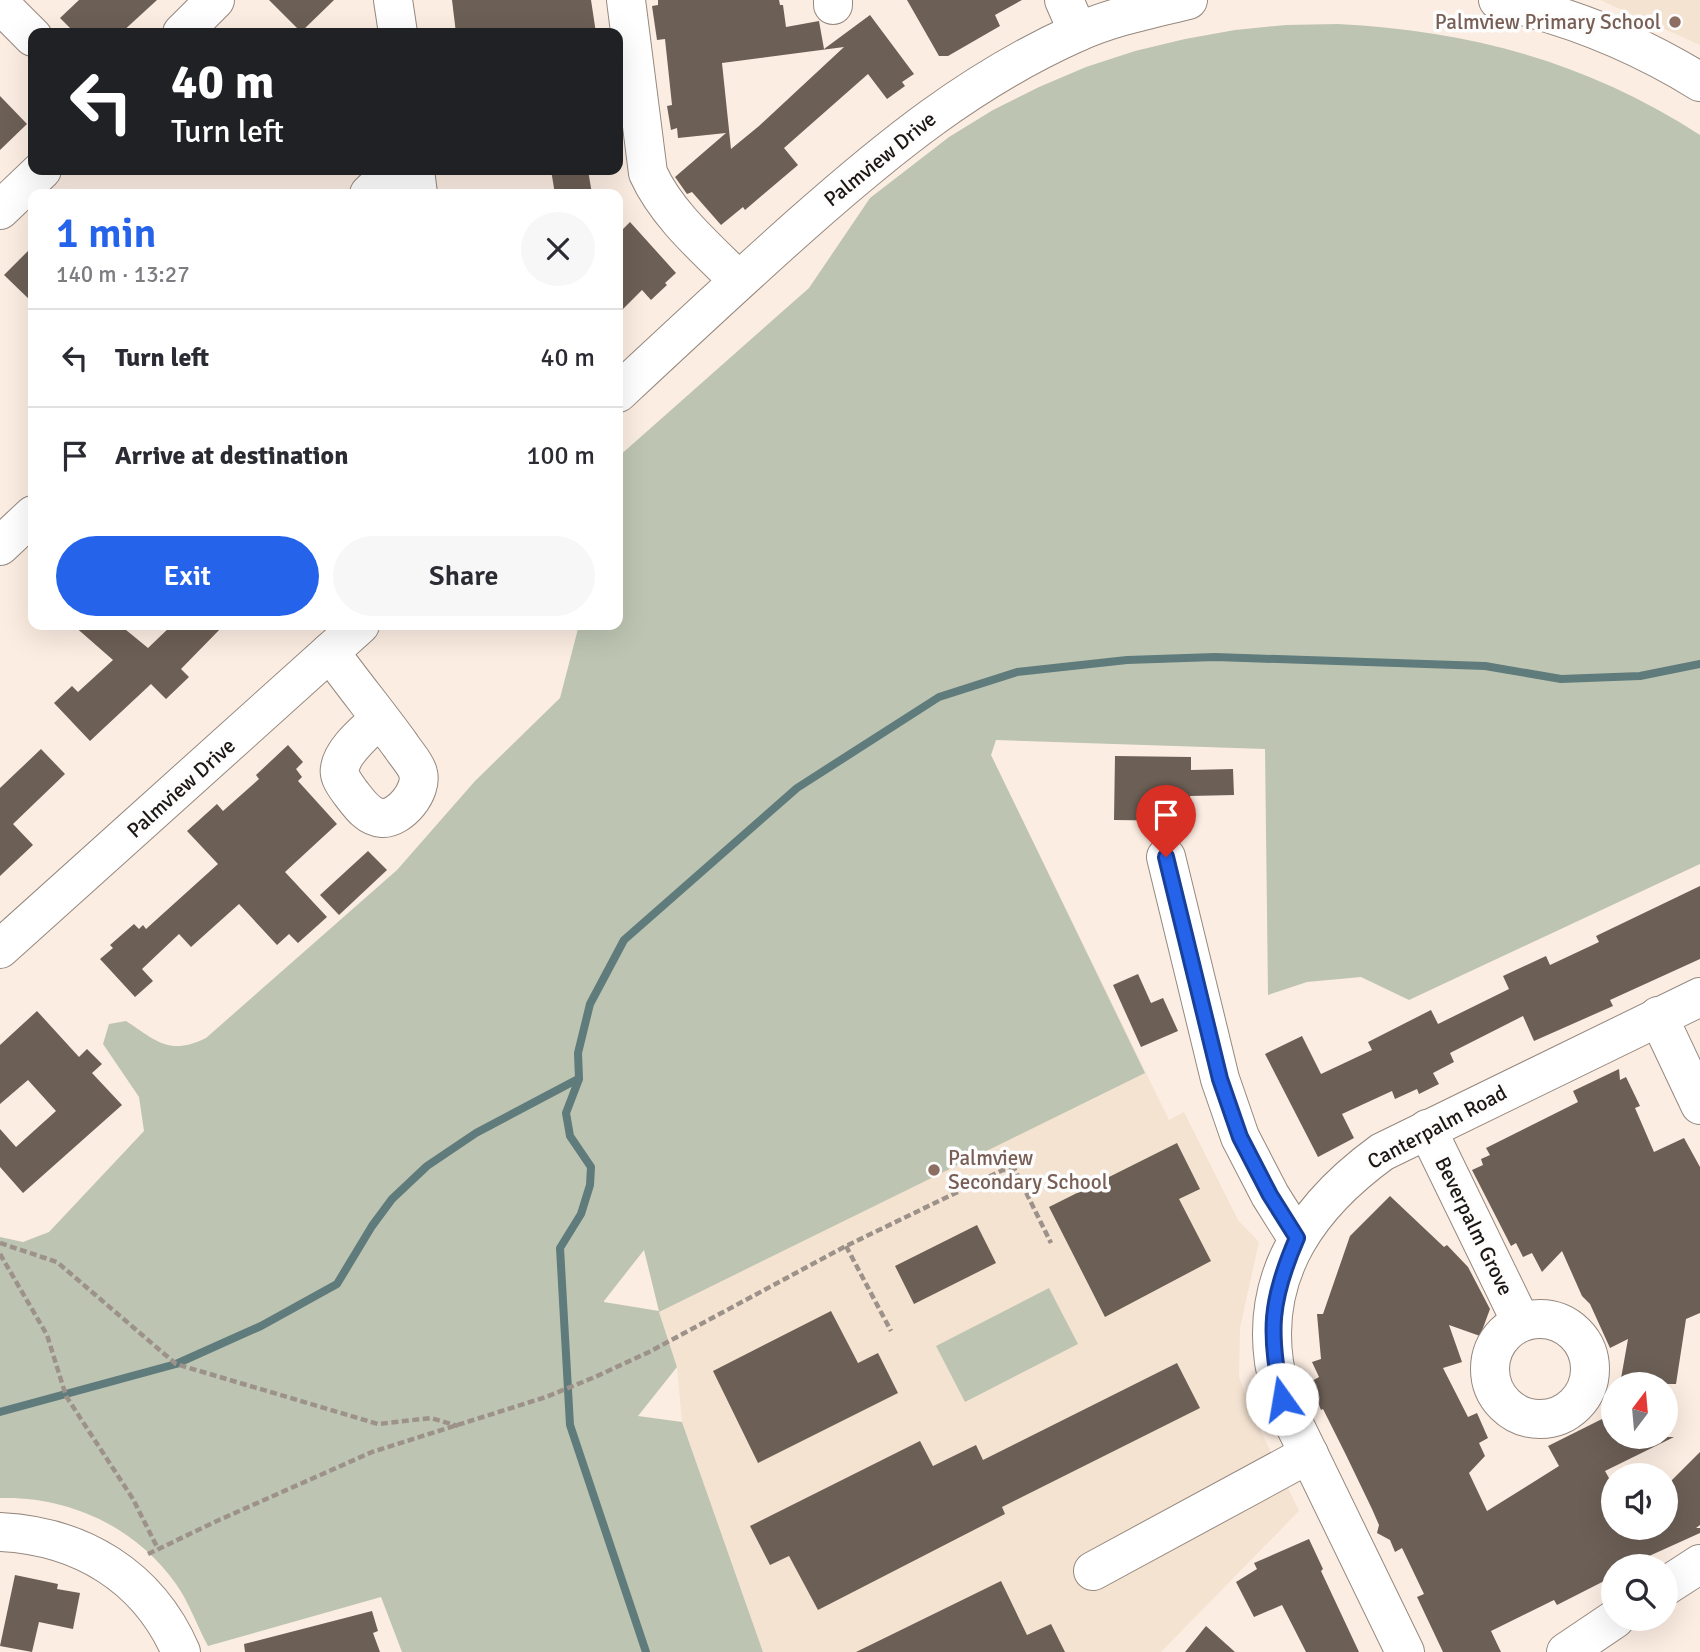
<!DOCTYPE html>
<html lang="en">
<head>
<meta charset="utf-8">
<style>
  :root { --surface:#fff; --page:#f7f7f7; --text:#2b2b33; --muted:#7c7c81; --line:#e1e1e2; --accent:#2563eb }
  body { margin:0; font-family:Signika,sans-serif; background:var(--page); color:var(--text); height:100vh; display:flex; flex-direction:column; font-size:26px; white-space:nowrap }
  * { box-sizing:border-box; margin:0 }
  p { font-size:23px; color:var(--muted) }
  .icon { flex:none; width:38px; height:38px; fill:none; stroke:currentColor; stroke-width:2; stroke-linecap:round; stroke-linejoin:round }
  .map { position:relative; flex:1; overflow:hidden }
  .sheet { position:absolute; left:28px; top:189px; width:595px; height:441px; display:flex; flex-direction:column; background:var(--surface); border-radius:14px; box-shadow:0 7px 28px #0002 }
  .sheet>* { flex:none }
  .guide { position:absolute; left:28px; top:28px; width:595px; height:147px; border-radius:14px; box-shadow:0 7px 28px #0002; background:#202124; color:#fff; overflow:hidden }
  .needle { width:46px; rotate:16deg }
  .tools { position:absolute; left:1601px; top:1372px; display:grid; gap:14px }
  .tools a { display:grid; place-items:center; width:77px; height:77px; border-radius:50%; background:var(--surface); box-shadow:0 7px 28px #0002; font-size:35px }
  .pin { position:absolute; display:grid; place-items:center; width:60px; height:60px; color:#fff; margin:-72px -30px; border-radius:50% 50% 50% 0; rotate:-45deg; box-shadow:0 0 7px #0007 }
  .pin .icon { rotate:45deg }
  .me { position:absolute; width:77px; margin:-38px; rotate:347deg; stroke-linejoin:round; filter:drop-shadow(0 0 5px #0008) }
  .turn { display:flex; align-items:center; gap:24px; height:147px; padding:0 28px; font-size:32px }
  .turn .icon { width:91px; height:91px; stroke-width:2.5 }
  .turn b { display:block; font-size:49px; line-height:60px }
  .round { display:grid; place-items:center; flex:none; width:74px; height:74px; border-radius:37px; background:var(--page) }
  .headline { display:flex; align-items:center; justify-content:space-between; height:119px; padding:0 28px }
  h1 { font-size:42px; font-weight:600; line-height:52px; color:var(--accent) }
  .primary-button { display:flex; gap:14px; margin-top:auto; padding:14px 28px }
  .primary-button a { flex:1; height:80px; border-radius:42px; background:var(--accent); color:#fff; font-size:28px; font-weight:600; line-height:80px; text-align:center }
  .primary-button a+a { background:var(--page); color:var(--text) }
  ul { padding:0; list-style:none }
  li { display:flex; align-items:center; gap:21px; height:98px; padding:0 28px; border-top:2px solid var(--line) }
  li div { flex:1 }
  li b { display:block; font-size:26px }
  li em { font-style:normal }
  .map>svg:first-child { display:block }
  .education { fill:#f4e3d1 }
  .green { fill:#bdc5b2; fill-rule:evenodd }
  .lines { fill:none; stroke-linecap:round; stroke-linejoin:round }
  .stream { stroke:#607b7c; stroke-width:8 }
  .building { fill:#6c5f56; fill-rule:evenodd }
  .minor-casing { stroke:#95887e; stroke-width:40 }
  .path { stroke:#9d928a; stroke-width:4.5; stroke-dasharray:7 3.5; stroke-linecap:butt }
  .minor { stroke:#fff; stroke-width:38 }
  .route-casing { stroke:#184099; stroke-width:18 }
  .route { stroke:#2563eb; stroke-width:12 }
  .education-dot { fill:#8d6e63; stroke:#fdfdfd; stroke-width:2.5 }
  .labels { text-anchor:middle; stroke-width:7; stroke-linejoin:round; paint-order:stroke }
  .education-label { font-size:21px; fill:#785e54; stroke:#fdfdfd; text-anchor:end }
  .street-label { font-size:21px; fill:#1d1714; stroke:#fdfdfd }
</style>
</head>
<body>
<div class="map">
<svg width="1700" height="1652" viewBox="0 0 1700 1652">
  <rect width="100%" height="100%" fill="#fcede2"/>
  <!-- education -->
  <g class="education">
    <path d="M 1600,0 L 1700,0 L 1700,45 Z"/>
    <path d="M 991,755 L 1169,1120 L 1184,1112 L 1238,1220 L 1259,1242 L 1240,1328 L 1239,1377 L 1257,1423 L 1299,1511 L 1161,1652 L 763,1652 L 682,1422 L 677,1367 L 659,1312 L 644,1249 Z"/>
  </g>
  <!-- green -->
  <g class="green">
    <path d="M 1338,24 C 1471,31 1587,62 1700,135 L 1700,864 L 1409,1000 L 1361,977 L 1307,982 L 1268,995 L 1265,749 L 996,740 L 991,755 L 1145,1073 L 659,1312 L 677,1367 L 638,1416 L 682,1422 L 763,1652 L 402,1652 L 381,1597 L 208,1646 C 197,1626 190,1604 176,1584 C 136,1527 69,1496 0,1498 L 0,1237 L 23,1242 L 49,1232 L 144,1131 L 139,1097 L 103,1044 L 109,1024 L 126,1021 C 157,1041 169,1056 206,1038 L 397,870 L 475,781 L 560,698 L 579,625 L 618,625 L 618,457 L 809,288 L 870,198 L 949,137 L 993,110 L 1039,87 L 1086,67 L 1135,51 L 1185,39 L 1235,30 L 1286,25 ZM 644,1250 L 659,1311 L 604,1302 L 604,1301 Z"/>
    <path d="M 1049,1288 L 1078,1344 L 965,1402 L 936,1346 Z"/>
  </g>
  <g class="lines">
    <!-- stream -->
    <g class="stream">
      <path d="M 0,1412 L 176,1364 L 261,1326 L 337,1284 L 372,1226 L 392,1199 L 427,1166 L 476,1133 L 578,1079"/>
      <path d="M 646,1652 L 570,1425 L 560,1248 L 581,1214 L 590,1185 L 591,1167 L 570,1136 L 566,1113 L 579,1079 L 578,1053 L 590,1004 L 624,940 L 797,788 L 939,697 L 1017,672 L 1127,660 L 1215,657 L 1485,666 L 1561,679 L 1640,676 L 1700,664"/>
    </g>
  </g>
  <!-- building -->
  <g class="building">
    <path d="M 79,0 L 157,0 L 121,33 L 75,33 L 60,18 Z"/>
    <path d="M 269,0 L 334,0 L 301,32 Z"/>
    <path d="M 452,0 L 591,0 L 596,33 L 456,33 Z"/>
    <path d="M 658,0 L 779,0 L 780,5 L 783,5 L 786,27 L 819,21 L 824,49 L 870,15 L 914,74 L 902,82 L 905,86 L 887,99 L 868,74 L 784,148 L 798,165 L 745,210 L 743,207 L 721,225 L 692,192 L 687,194 L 675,177 L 726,133 L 678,138 L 677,128 L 671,130 L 667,106 L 672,105 L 665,39 L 657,40 L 652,6 L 658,5 ZM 844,47 L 759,126 L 731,149 L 722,63 Z"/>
    <path d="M 907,0 L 1022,0 L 995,15 L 1000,26 L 948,56 L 939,56 Z"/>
    <path d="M 0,96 L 27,124 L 0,150 Z"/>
    <path d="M 551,170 L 588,170 L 592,194 L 555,194 Z"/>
    <path d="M 630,222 L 676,273 L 665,283 L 667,285 L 651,300 L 642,290 L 618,314 L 618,234 Z"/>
    <path d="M 33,246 L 33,303 L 4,275 Z"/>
    <path d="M 73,625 L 120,625 L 148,648 L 172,625 L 224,625 L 181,669 L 189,677 L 166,699 L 151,684 L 90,741 L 54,703 L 72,686 L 78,692 L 113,660 Z"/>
    <path d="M 288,745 L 303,762 L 296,769 L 302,777 L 298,781 L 337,824 L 285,872 L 327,917 L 298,943 L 289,934 L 277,945 L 239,904 L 191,947 L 179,934 L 142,969 L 153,981 L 135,997 L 100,959 L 113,948 L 110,945 L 134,924 L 139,929 L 143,925 L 146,929 L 218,864 L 187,831 L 217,804 L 223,811 L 259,779 L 256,775 Z"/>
    <path d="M 41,749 L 65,774 L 13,824 L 33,845 L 0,876 L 0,788 Z"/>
    <path d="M 1115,756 L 1191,757 L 1191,770 L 1233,769 L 1234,795 L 1190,796 L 1190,821 L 1114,820 Z"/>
    <path d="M 368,851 L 387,870 L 339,915 L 320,895 Z"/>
    <path d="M 1700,886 L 1700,959 L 1610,1000 L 1613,1006 L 1534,1041 L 1523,1016 L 1450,1053 L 1454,1062 L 1433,1073 L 1439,1084 L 1419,1094 L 1417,1089 L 1395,1099 L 1392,1091 L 1342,1114 L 1354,1138 L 1318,1157 L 1265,1054 L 1302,1036 L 1321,1074 L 1372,1050 L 1368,1042 L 1431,1010 L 1438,1024 L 1509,989 L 1503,976 L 1546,956 L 1550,965 L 1599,942 L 1596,936 Z"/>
    <path d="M 1138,974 L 1151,1003 L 1163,998 L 1178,1031 L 1141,1047 L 1113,985 Z"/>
    <path d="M 37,1011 L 79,1057 L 87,1049 L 102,1064 L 92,1073 L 122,1105 L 23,1193 L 0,1167 L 0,1129 L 16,1147 L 56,1111 L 28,1080 L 0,1104 L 0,1045 Z"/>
    <path d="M 1619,1069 L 1620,1080 L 1626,1077 L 1640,1106 L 1635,1108 L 1654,1152 L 1684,1138 L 1700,1167 L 1700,1313 L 1686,1319 L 1676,1384 L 1620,1384 L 1628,1339 L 1610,1348 L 1590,1304 L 1582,1296 L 1562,1251 L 1542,1272 L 1532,1253 L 1523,1257 L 1516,1243 L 1511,1246 L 1472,1170 L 1483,1165 L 1481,1159 L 1490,1155 L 1486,1148 L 1578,1102 L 1573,1091 Z"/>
    <path d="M 1177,1143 L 1200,1189 L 1179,1199 L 1211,1261 L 1105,1317 L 1049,1207 Z"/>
    <path d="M 1390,1196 L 1444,1247 L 1447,1245 L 1468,1267 L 1490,1309 L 1480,1336 L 1449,1325 L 1462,1362 L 1443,1368 L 1468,1417 L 1477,1413 L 1488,1438 L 1479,1443 L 1485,1456 L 1469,1473 L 1487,1511 L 1559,1466 L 1548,1446 L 1614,1413 L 1614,1437 L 1674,1437 L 1605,1471 L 1614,1487 L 1614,1528 L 1666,1528 L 1666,1486 L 1700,1452 L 1700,1525 L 1696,1528 L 1700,1528 L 1700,1533 L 1627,1566 L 1614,1566 L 1614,1576 L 1557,1605 L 1554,1600 L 1491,1631 L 1501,1652 L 1443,1652 L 1417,1597 L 1424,1594 L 1402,1548 L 1395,1552 L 1390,1540 L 1377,1533 L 1379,1525 L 1372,1509 L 1346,1455 L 1323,1409 L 1321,1410 L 1310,1382 L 1319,1377 L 1312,1362 L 1321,1359 L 1317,1314 L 1323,1314 L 1350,1236 Z"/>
    <path d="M 977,1225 L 996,1263 L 914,1304 L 895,1266 Z"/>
    <path d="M 831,1311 L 858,1363 L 878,1353 L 898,1393 L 758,1463 L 713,1371 Z"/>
    <path d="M 1177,1363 L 1200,1408 L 1002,1507 L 1005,1514 L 818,1610 L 789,1556 L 770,1565 L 750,1526 L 920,1441 L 933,1466 L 976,1445 L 983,1460 Z"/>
    <path d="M 1309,1539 L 1323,1569 L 1321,1571 L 1359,1652 L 1306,1652 L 1282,1605 L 1254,1617 L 1236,1582 L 1257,1569 L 1254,1563 Z"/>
    <path d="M 15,1575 L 58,1584 L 57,1589 L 80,1593 L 73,1629 L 39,1622 L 32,1652 L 0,1646 Z"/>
    <path d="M 1001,1581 L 1027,1635 L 1051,1624 L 1065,1652 L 856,1652 Z"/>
    <path d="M 372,1611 L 378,1631 L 373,1633 L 380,1652 L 245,1652 L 244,1644 Z"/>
    <path d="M 1206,1626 L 1235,1652 L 1185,1652 Z"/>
  </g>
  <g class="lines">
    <defs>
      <g id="minor">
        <path d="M 393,0 L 398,33"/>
        <path d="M 626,0 L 648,173 C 667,215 706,248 738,280"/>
        <path d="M 833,0 L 833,5"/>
        <path d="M 1064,0 L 1078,32"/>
        <path d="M 1498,0 C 1570,16 1637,43 1700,82"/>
        <path d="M 0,4 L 33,37"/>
        <path d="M 182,33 L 215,0"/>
        <path d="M 415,170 L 418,194"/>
        <path d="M 369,194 L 394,170"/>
        <path d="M 0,210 L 42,170"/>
        <path d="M 618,393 C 679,336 740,279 802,224 C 888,148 971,80 1076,33 C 1111,17 1151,9 1188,0"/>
        <path d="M 0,546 L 33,515"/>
        <path d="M 330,652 C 353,684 378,714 401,746 C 406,754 416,764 418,773 C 423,791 400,819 382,818 C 367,817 358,802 350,792 C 345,785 338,776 340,768 C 343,749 367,731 380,718"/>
        <path d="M 1166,857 L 1220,1079 L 1240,1137 L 1270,1195 L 1297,1238"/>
        <path d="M 0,949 L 360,625"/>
        <path d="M 1658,1016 L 1700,1105"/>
        <path d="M 1427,1129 L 1521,1322"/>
        <circle cx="1540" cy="1369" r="50"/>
        <path d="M 0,1532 C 81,1536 148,1576 181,1652"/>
        <path d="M 1093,1571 L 1309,1454"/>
        <path d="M 1666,1586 L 1700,1564"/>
        <path d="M 1405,1652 L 1282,1399 C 1280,1387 1276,1374 1274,1362 C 1261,1270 1312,1203 1382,1152 L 1700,997"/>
        <path d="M 1566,1652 L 1615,1619"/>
      </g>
    </defs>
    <!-- minor casing -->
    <use href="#minor" class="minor-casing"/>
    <!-- path -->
    <g class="path">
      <path d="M 0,1243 L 57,1262 L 176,1364 L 378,1424 L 431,1418 L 458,1426"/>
      <path d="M 846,1246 L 891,1331"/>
      <path d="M 0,1254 L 47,1335 L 66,1396 L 133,1499 L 158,1549"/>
      <path d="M 148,1554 L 219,1520 L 372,1452 L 546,1397 L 595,1377 L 649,1352 L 846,1246 L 1003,1170 L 1015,1170 L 1051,1243"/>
    </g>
    <!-- minor -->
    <use href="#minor" class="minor"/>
  </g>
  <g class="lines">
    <defs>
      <path id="route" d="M 1166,857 L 1220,1079 L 1240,1137 L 1270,1195 L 1297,1238 C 1270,1300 1268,1332 1282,1399"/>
    </defs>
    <!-- route casing -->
    <use href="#route" class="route-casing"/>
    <!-- route -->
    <use href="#route" class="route"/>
  </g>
  <!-- markers -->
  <g class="education-dot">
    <circle cx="1675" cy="22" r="7"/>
    <circle cx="934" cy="1170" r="7"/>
  </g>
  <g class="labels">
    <!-- education labels -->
    <g class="education-label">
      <text x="1661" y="29">Palmview Primary School</text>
      <text x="948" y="1165" text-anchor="start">Palmview<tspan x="948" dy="24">Secondary School</tspan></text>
    </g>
    <!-- street labels -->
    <g class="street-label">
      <text transform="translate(880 159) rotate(-39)" y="7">Palmview Drive</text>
      <text transform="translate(181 788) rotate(-42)" y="7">Palmview Drive</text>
      <text transform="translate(1437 1127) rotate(-28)" y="7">Canterpalm Road</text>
      <text transform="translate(1474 1226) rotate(64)" y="7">Beverpalm Grove</text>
    </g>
  </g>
</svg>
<div class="tools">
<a><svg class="needle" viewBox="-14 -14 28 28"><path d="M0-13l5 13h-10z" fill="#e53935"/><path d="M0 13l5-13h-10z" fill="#7c7c81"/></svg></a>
<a><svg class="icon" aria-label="sound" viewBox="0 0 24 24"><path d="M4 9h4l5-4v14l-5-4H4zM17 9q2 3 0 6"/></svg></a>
<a><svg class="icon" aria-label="search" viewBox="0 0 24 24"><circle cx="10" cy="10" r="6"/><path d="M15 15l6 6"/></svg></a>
</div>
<div class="pin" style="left:1166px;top:857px;background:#d93025"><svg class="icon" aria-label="arrive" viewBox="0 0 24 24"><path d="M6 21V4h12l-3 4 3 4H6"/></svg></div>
<svg class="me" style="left:1282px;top:1399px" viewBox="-20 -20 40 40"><circle r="19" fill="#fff"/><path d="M0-13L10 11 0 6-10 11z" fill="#2563eb"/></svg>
<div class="guide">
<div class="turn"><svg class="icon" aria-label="left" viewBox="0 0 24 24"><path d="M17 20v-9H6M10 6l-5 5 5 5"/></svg><div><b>40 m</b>Turn left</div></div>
</div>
<section class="sheet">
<div class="headline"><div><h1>1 min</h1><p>140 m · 13:27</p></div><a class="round"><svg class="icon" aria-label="close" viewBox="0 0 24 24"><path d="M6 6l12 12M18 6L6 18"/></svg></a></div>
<ul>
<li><svg class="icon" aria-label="left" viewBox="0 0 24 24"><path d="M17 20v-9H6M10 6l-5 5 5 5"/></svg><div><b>Turn left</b></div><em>40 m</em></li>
<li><svg class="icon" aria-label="arrive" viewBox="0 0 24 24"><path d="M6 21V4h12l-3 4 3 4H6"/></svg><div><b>Arrive at destination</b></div><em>100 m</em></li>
</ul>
<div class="primary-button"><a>Exit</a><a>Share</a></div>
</section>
</div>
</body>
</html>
